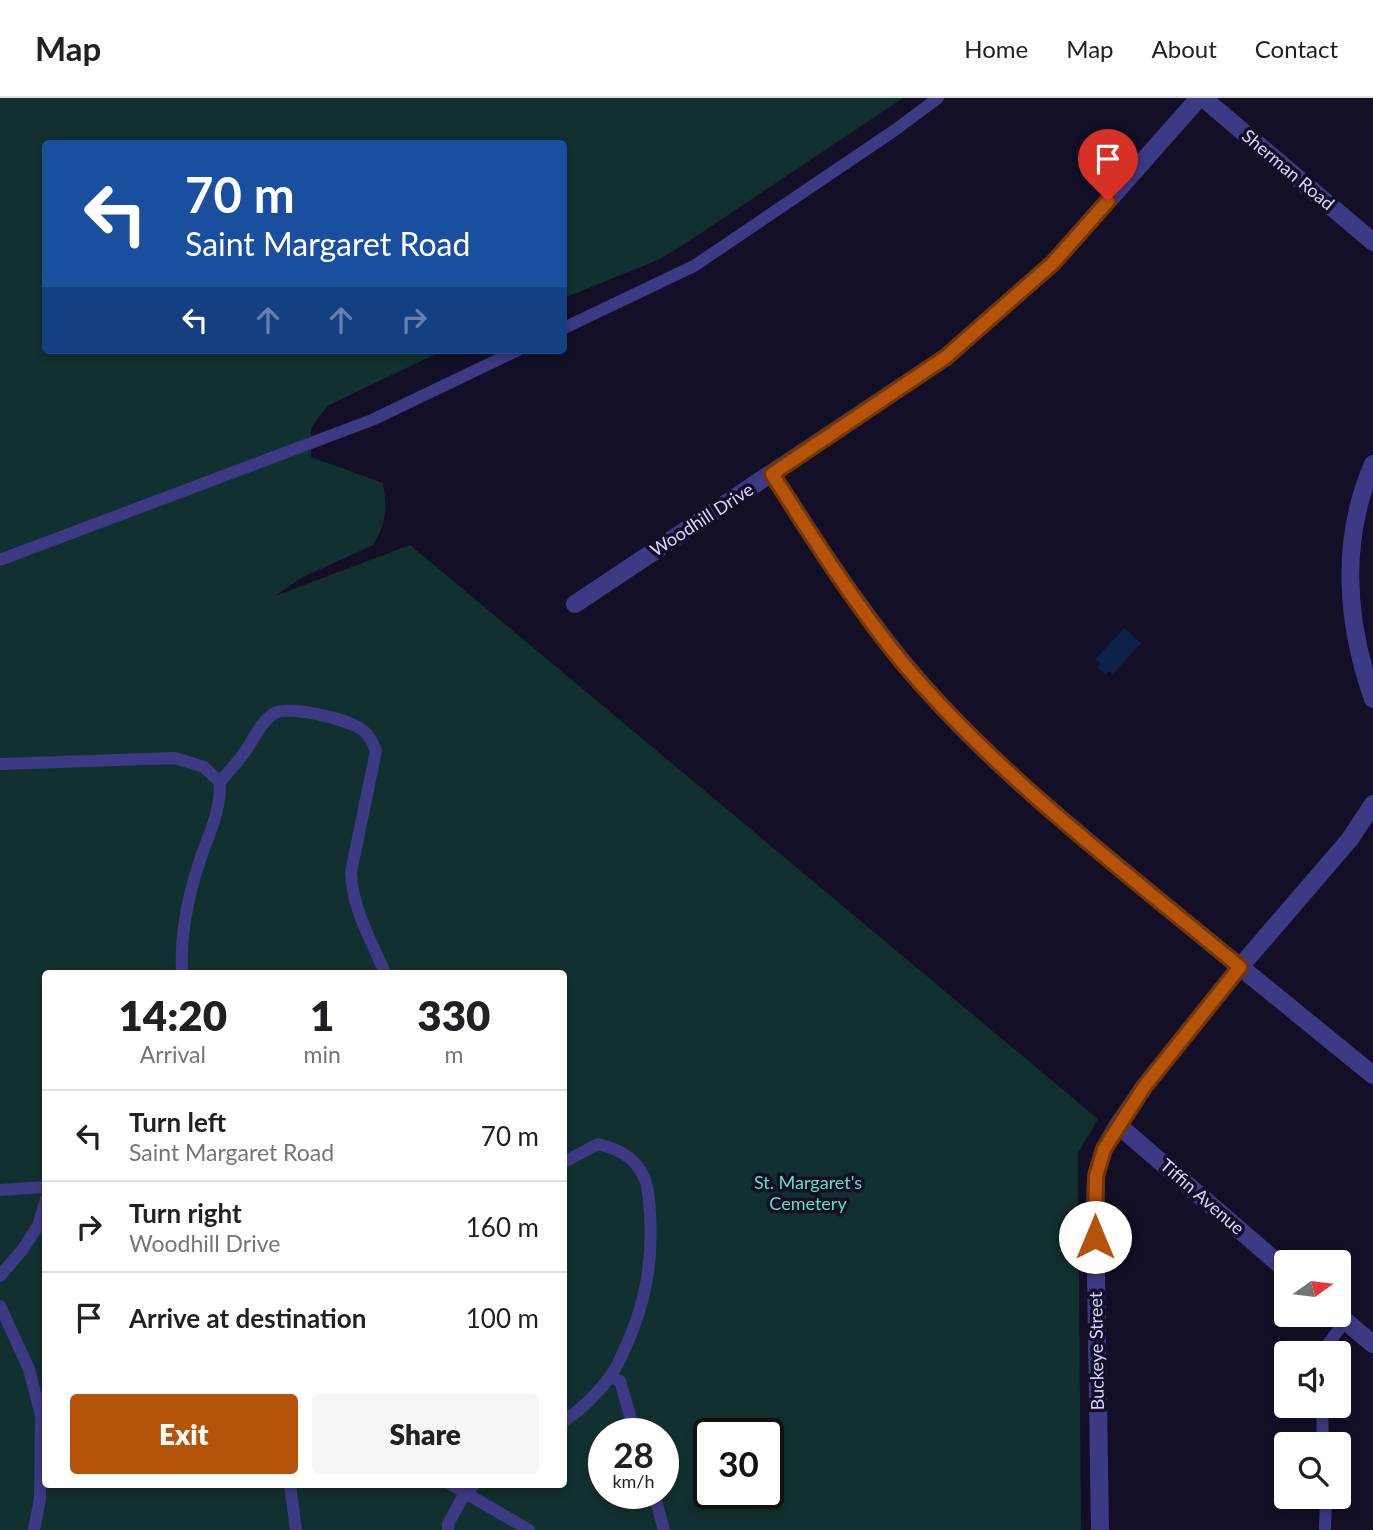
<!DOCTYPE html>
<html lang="en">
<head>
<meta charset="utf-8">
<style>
  :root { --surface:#fff; --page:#f6f6f6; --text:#202124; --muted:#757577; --line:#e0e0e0; --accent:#b45309 }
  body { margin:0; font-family:Lato,sans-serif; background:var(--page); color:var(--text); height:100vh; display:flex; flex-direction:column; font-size:26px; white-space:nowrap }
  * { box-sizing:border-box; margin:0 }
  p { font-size:23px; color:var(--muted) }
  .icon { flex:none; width:38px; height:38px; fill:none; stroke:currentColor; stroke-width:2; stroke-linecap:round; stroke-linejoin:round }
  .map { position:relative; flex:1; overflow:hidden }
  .details { position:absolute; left:42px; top:872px; width:525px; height:518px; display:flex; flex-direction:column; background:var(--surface); border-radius:7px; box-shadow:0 4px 10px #0003 }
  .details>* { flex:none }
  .hud { position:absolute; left:42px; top:42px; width:525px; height:214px; border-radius:7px; box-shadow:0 4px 10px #0003; background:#1a4fa0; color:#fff; overflow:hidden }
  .needle { width:46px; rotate:76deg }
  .tools { position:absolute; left:1274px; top:1152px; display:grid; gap:14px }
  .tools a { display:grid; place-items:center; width:77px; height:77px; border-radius:7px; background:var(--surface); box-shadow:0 4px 10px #0003; font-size:35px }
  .speed { position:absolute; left:588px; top:1320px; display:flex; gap:14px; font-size:35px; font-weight:700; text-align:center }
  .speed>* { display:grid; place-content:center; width:91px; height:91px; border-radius:50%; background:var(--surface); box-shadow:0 4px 10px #0003; line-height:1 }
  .speed small { font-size:18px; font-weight:400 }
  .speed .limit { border:4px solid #111; border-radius:10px; background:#fff; color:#111 }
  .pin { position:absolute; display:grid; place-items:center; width:60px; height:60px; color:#fff; margin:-72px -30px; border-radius:50% 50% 50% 0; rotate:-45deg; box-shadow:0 0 7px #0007 }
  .pin .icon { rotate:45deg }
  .me { position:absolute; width:77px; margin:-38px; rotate:0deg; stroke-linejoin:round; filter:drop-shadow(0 0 5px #0008) }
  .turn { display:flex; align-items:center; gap:24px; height:147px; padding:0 28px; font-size:32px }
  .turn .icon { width:91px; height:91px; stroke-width:2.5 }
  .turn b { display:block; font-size:49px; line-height:60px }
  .lanes { display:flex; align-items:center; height:66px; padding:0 28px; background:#0003; justify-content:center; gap:35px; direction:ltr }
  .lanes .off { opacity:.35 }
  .eta { display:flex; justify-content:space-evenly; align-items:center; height:119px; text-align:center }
  .eta b { font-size:42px; font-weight:800; line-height:49px }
  .primary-button { display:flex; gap:14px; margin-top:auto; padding:14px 28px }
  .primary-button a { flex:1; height:80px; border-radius:7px; background:var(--accent); color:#fff; font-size:28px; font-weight:800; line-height:80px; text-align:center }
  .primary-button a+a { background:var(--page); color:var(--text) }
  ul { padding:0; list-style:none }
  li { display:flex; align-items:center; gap:21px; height:91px; padding:0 28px; border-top:2px solid var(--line) }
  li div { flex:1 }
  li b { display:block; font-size:26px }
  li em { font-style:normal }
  header { display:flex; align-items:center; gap:42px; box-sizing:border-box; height:98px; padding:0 35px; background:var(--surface); border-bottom:2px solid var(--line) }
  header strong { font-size:33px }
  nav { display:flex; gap:38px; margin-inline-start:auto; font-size:24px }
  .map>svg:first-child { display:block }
  .green { fill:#12302f; fill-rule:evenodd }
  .water { fill:#0c2248 }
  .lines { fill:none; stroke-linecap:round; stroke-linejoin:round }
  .service { stroke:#3d3a85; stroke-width:12 }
  .minor { stroke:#3d3a85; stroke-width:18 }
  .route-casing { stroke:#753606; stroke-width:18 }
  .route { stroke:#b45309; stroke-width:12 }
  .labels { text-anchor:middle; stroke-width:7; stroke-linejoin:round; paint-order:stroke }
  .street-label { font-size:18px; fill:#d9d4ff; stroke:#130f26 }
  .park-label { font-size:18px; fill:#5fe0c0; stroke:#130f26 }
</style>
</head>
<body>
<header>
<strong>Map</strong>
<nav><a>Home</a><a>Map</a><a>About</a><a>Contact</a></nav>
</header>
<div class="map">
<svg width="1373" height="1432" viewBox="0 0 1373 1432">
  <rect width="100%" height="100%" fill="#130f26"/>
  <!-- green -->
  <path class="green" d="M 0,0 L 903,0 L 683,147 L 658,162 L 564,200 L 564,46 L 46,46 L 46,252 L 444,252 L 327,308 L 311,330 L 311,359 L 383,385 C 387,411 387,424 373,447 L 301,480 L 275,498 L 410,447 L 1098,1021 L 1078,1055 L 1081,1432 L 0,1432 ZM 46,875 L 564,875 L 564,1386 L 46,1386 ZM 604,1335 L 663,1335 L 663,1395 L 604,1395 ZM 709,1335 L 768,1335 L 768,1395 L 709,1395 Z"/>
  <!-- water -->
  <path class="water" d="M 1124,530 L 1141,545 L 1113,576 L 1109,573 L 1106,577 L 1097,569 L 1100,565 L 1096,561 Z"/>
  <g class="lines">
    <!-- service -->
    <g class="service">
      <path d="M 564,230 L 694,168 L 895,32 L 938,0"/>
      <path d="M 0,462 L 372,322 L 518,252"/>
      <path d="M 0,666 L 175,660 L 204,669 L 220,684 C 228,674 237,665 244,655 C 254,642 259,626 273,616 C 287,606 346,621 361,631 C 369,636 372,644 376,653 L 351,774 C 352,810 371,842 385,875"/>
      <path d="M 182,875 C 180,837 188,798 200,762 C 210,732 220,717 220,684"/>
      <path d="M 564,1064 L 598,1046 C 618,1051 634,1058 644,1079 C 649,1089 649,1104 650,1115 C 653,1162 646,1203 627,1246 C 622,1257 617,1269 610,1279 C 597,1296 581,1312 564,1323"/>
      <path d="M 0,1092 L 46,1089"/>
      <path d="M 0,1178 L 23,1151 L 38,1128 L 46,1101"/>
      <path d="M 0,1208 L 29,1271 L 41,1318"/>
      <path d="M 1325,1255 L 1325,1250 L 1345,1223"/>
      <path d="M 610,1279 L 620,1283 L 635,1335"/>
      <path d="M 1322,1307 L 1323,1346"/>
      <path d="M 290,1386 L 296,1432"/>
      <path d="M 450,1386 L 529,1432"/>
      <path d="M 654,1395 L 664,1432"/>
      <path d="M 34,1432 L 40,1401 L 41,1318 L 46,1317"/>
      <path d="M 448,1432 L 448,1426 L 465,1395 L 475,1386"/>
      <path d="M 1325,1432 L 1326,1398"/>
    </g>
    <!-- minor -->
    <g class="minor">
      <path d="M 1203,0 L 1373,144"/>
      <path d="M 1373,366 C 1340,442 1346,524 1373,601"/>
      <path d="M 772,376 C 813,440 854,504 902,563 C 972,649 1059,720 1144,790 C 1220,853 1297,915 1373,977"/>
      <path d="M 575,506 L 946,259 L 1053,165 L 1199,0"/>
      <path d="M 1118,1027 L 1286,1172"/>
      <path d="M 1337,1216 L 1373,1246"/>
      <path d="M 1100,1432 L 1095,1113 L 1096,1078 L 1104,1051 L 1118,1027 L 1144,989 L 1240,869 L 1350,741 L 1373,706"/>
    </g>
  </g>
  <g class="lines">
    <defs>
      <path id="route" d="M 1095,1139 L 1096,1078 L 1104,1051 L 1144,989 L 1240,869 C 1123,772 1000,680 902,564 C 854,505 813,440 772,376 L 946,259 L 1053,165 L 1108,103"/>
    </defs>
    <!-- route casing -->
    <use href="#route" class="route-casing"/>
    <!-- route -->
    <use href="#route" class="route"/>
  </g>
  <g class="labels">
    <!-- street labels -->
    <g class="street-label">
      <text transform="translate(1288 72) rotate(40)" y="6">Sherman Road</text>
      <text transform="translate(702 422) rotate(-33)" y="6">Woodhill Drive</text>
      <text transform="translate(1202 1099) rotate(41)" y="6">Tiffin Avenue</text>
      <text transform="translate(1097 1253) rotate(-91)" y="6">Buckeye Street</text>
    </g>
    <!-- park labels -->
    <g class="park-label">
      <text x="808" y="1091">St. Margaret's<tspan x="808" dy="21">Cemetery</tspan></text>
    </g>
  </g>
</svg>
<div class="tools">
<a><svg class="needle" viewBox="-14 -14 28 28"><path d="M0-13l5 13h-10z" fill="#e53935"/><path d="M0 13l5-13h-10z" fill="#757577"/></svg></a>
<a><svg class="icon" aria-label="sound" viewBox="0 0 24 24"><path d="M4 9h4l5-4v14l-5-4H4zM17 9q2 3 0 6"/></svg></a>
<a><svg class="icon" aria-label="search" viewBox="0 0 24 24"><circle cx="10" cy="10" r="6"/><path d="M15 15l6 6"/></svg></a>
</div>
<div class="speed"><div>28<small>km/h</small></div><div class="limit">30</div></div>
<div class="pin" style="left:1108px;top:103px;background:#d93025"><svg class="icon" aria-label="arrive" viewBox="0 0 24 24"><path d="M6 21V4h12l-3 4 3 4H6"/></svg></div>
<svg class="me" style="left:1095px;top:1139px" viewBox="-20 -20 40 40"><circle r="19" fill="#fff"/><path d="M0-13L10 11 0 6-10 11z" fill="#b45309"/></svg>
<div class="hud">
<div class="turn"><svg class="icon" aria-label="left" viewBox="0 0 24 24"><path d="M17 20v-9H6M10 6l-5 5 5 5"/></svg><div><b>70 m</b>Saint Margaret Road</div></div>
<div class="lanes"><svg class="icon" aria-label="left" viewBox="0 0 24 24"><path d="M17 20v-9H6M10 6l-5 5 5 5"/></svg><svg class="icon off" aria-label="ahead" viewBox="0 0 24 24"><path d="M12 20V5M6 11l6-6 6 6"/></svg><svg class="icon off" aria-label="ahead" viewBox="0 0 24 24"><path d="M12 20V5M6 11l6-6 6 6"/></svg><svg class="icon off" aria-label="right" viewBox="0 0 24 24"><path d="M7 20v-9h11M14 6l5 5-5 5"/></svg></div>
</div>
<section class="details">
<div class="eta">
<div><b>14:20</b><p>Arrival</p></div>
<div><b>1</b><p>min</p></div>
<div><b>330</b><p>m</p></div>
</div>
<ul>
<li><svg class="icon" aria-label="left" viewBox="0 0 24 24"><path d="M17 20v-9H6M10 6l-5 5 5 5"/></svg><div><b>Turn left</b><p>Saint Margaret Road</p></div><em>70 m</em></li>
<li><svg class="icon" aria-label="right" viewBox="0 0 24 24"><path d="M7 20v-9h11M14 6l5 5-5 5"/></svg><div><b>Turn right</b><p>Woodhill Drive</p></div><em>160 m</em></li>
<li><svg class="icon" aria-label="arrive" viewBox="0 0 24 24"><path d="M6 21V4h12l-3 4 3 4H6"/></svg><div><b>Arrive at destination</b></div><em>100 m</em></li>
</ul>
<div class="primary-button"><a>Exit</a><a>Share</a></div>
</section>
</div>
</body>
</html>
